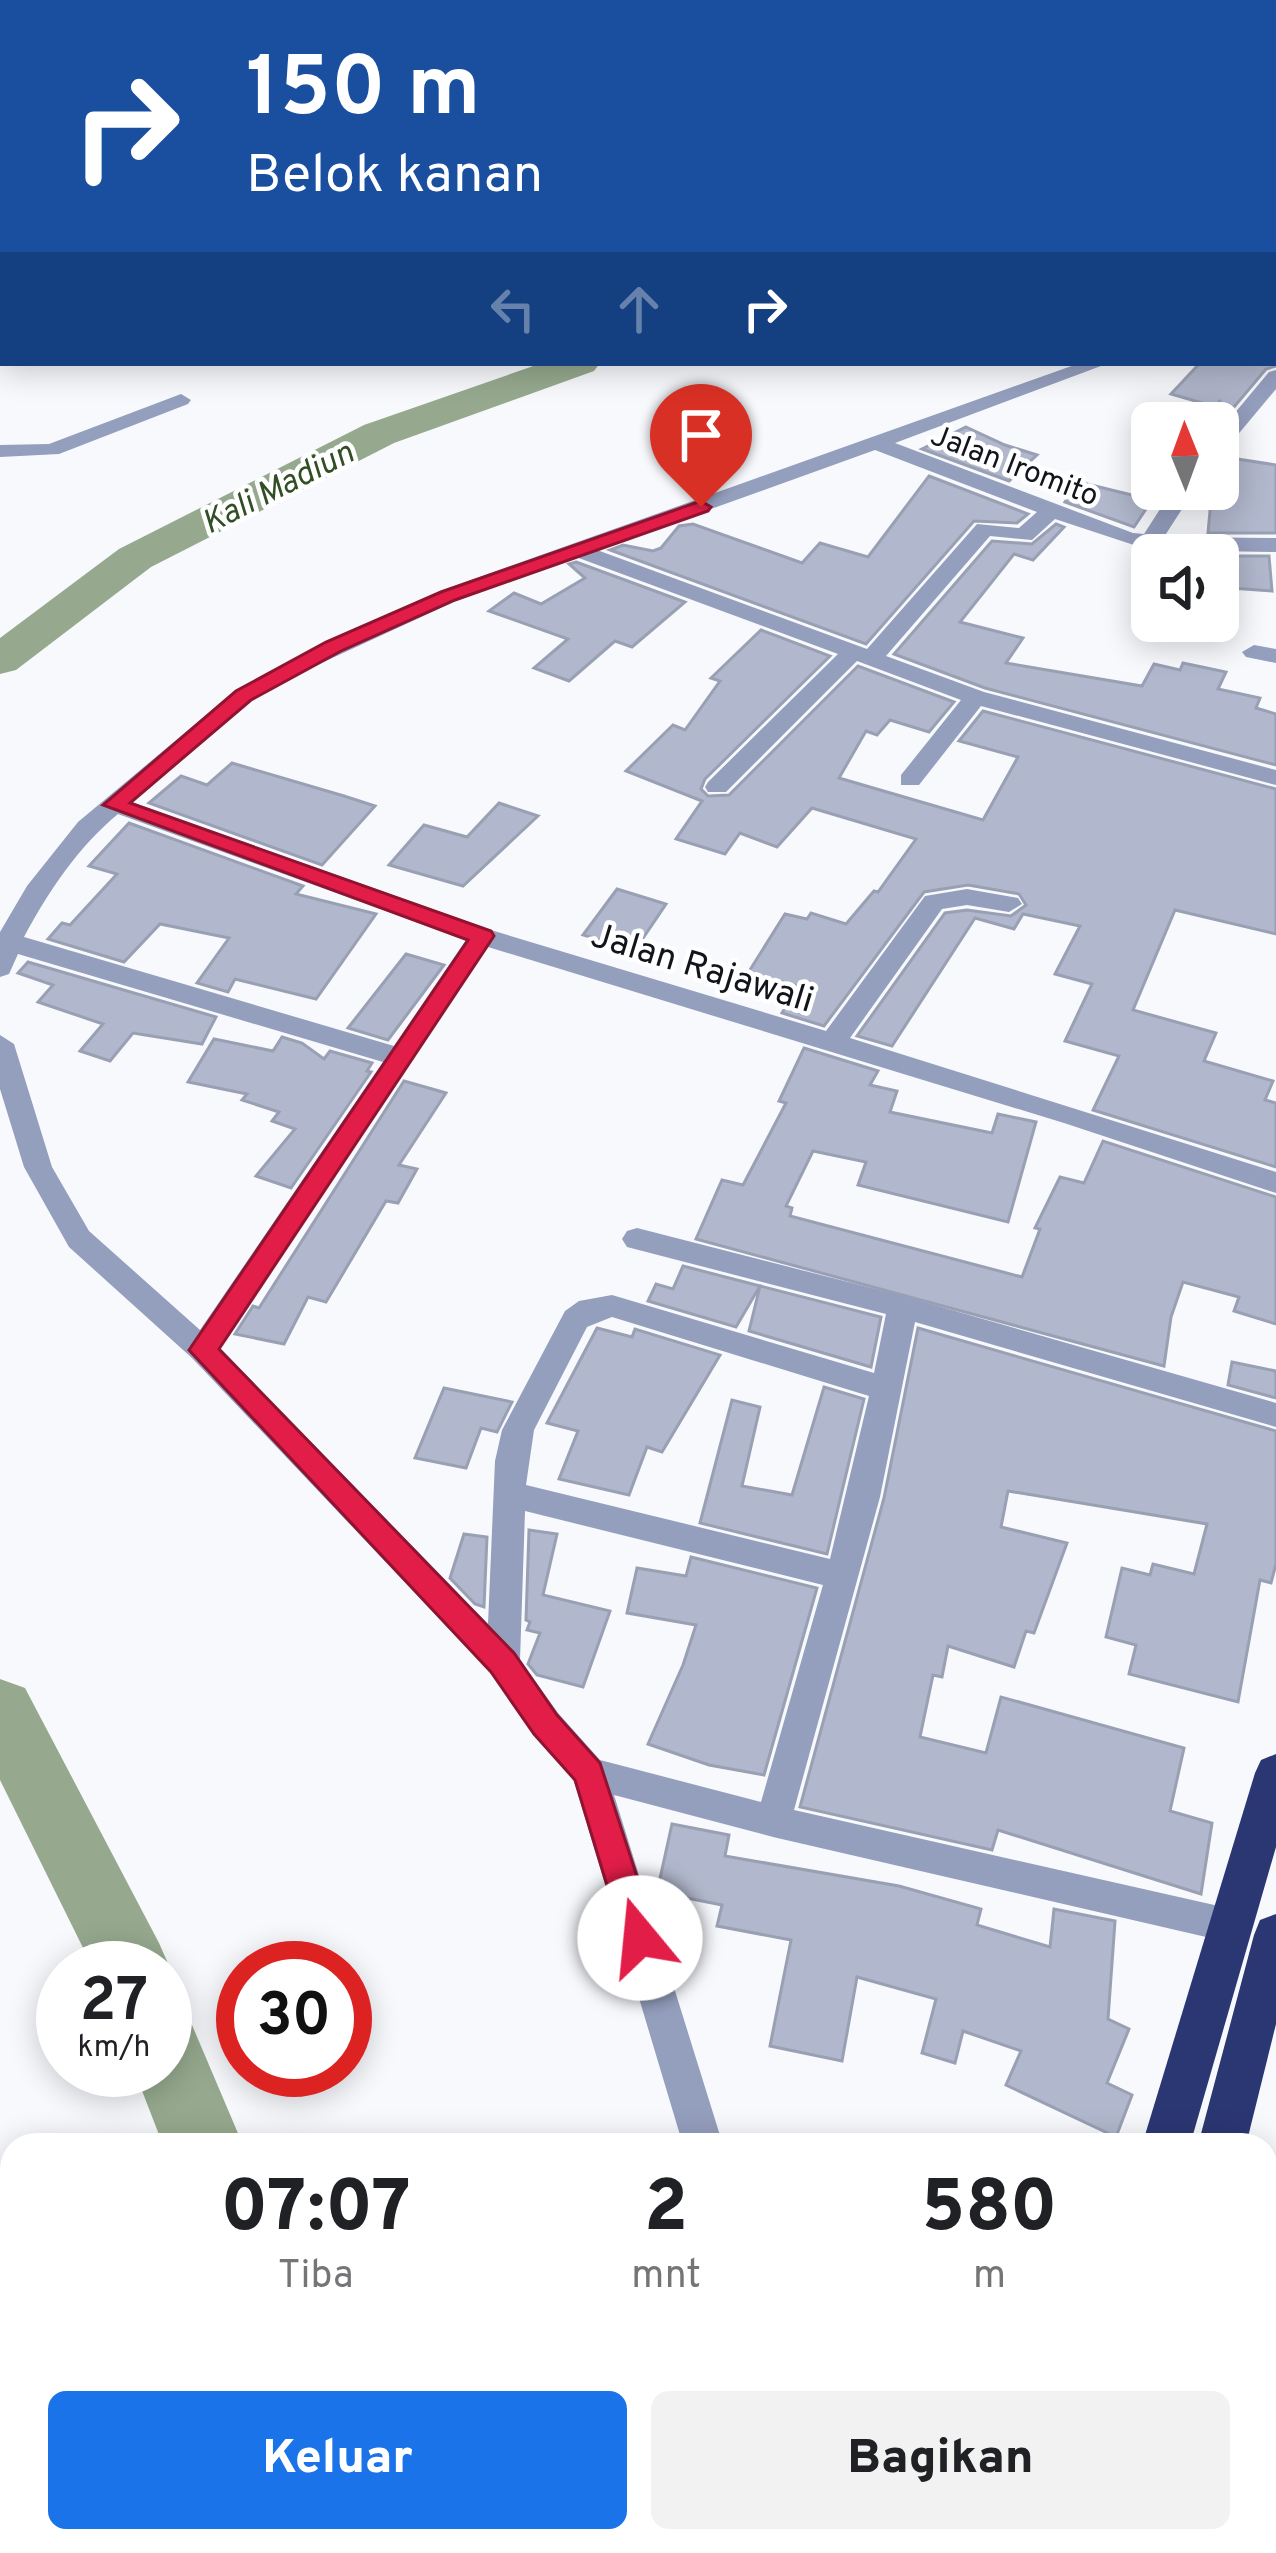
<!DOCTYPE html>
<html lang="id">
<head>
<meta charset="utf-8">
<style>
  :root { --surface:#fff; --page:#f2f2f2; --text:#202124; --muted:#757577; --accent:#1a73e8 }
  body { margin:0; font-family:Overpass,sans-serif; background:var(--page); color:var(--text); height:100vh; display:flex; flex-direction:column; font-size:45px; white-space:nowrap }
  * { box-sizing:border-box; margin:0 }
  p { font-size:39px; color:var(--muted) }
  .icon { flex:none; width:66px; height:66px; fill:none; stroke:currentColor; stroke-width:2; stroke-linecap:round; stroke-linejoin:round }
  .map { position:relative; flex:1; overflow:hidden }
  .side { position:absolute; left:0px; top:2133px; width:1278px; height:420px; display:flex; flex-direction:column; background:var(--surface); border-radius:36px 36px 0 0; box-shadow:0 6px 30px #0003 }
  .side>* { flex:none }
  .hud { position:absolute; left:0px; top:0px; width:1278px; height:366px; box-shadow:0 6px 30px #0003; background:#1a4fa0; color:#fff; overflow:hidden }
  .needle { width:78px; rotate:359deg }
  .controls { position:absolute; left:1131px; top:402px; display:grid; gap:24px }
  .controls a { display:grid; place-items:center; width:108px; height:108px; border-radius:18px; background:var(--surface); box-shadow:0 6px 30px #0003; font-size:60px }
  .speed { position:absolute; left:36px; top:1941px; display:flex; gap:24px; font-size:60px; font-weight:700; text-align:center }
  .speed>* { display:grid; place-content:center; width:156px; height:156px; border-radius:50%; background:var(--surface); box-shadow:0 6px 30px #0003; line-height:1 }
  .speed small { font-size:30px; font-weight:400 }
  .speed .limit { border:18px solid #d22; background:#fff; color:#111 }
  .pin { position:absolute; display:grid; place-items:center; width:102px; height:102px; color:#fff; margin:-123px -51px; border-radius:50% 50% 50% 0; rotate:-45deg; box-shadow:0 0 12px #0007 }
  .pin .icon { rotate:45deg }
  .me { position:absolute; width:132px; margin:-66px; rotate:343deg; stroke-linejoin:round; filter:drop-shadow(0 0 9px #0008) }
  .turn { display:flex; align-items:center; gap:42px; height:252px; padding:0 48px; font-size:54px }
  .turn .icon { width:156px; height:156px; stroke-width:2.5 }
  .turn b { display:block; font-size:84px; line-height:102px }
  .lanes { display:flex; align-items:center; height:114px; padding:0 48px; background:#0003; justify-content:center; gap:60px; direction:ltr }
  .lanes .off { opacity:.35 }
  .eta { display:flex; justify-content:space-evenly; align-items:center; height:204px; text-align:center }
  .eta b { font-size:72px; font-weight:800; line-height:84px }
  .cta { display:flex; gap:24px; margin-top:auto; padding:24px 48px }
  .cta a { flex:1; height:138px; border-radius:18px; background:var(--accent); color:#fff; font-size:48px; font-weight:800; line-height:138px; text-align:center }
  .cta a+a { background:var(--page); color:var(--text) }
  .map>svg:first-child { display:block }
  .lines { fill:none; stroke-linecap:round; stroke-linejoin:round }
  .river { fill:#96a98e; fill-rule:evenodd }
  .building { fill:#b1b7cc; stroke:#9aa0b4; stroke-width:3 }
  .street { fill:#949ebd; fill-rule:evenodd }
  .highway { fill:#2b3773; fill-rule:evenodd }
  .route { fill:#e11d48; stroke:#92132f; stroke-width:3 }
  .labels { text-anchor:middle; stroke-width:9; stroke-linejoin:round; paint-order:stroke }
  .far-street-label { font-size:30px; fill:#11141b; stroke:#fff }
  .far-water-label { font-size:33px; font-style:italic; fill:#324e25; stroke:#fff }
  .street-label { font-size:36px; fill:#11141b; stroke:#fff }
</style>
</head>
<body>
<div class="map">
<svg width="1276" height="2553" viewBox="0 0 1276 2553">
  <rect width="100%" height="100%" fill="#f7f9fd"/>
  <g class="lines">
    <!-- river -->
    <g class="river">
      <path d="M 715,0 L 754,0 L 756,3 L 717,3 Z"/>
      <path d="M 542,363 L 600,363 L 594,371 L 394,443 L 151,567 L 16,670 L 0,674 L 0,638 L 119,549 L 364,425 Z"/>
      <path d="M 0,1679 L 25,1688 L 159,1943 L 170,1968 L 165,1978 L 165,1968 L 93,1968 L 0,1780 Z"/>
      <path d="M 165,2014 L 192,2025 L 243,2145 L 163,2145 L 134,2070 L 165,2070 Z"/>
      <path d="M 254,2541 L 342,2541 L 339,2553 L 251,2553 Z"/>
    </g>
  </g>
  <!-- building -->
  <g class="building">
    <path d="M 1200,363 L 1276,363 L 1276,366 L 1266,369 L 1218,426 L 1220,400 L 1216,407 L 1171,394 Z"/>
    <path d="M 966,427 L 1005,445 L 1037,455 L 1009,481 L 922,449 Z"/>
    <path d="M 1218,456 L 1276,465 L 1276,533 L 1208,533 L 1212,489 L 1218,489 Z"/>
    <path d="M 929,476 L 1028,514 L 1017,523 L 974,521 L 866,644 L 610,550 L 623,545 L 653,551 L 661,548 L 679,526 L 693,524 L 802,563 L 820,543 L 868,557 Z"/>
    <path d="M 1079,482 L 1152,500 L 1134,527 L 1065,502 Z"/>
    <path d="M 1056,524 L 1064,527 L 1033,560 L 1014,554 L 960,622 L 1023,638 L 1006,663 L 1142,686 L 1154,664 L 1180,670 L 1183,663 L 1226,672 L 1218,689 L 1260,698 L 1256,708 L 1276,714 L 1276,765 L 985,688 L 894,654 L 992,541 L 1032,544 Z"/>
    <path d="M 1218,556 L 1269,556 L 1272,591 L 1218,587 Z"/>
    <path d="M 576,562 L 685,602 L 632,647 L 615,641 L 569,681 L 534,668 L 568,639 L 489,611 L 514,593 L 541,604 L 585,578 L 569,564 Z"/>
    <path d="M 761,630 L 830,656 L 705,779 L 701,789 L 708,796 L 729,795 L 858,666 L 954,702 L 929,732 L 890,720 L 877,735 L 866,731 L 839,778 L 983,820 L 1018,757 L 959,741 L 983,711 L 1276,789 L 1276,934 L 1175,910 L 1133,1010 L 1216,1033 L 1204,1061 L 1273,1081 L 1265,1100 L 1276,1103 L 1276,1167 L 1093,1110 L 1119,1056 L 1065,1041 L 1092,984 L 1055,974 L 1080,926 L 1023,914 L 1014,929 L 975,918 L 892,1046 L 857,1036 L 945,913 L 967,910 L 1011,916 L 1026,905 L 1019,894 L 968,885 L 924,892 L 824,1026 L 782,1013 L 798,986 L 748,973 L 785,914 L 807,919 L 811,913 L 846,924 L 874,891 L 878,892 L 916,839 L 812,808 L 777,847 L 740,833 L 725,854 L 676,839 L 702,801 L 626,771 L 673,725 L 685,730 L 720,681 L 711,678 Z"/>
    <path d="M 232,763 L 344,796 L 375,806 L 322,865 L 149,803 L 181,776 L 207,785 Z"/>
    <path d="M 499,803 L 538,816 L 463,886 L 389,865 L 424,825 L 467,837 Z"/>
    <path d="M 129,823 L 303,886 L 296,894 L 376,914 L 316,999 L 235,979 L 228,992 L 197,983 L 229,938 L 160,924 L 124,962 L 48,939 L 62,923 L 70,925 L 117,874 L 89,866 Z"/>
    <path d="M 617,889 L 666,904 L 635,950 L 583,935 Z"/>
    <path d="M 406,954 L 444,965 L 388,1040 L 348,1028 Z"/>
    <path d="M 28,962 L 216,1017 L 202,1044 L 133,1033 L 110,1061 L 80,1051 L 103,1024 L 38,1002 L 53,985 L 18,973 Z"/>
    <path d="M 282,1037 L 302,1043 L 324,1059 L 330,1051 L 372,1063 L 367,1071 L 371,1072 L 291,1188 L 256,1176 L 295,1129 L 272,1121 L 279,1112 L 242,1100 L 247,1094 L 188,1082 L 214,1039 L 273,1051 Z"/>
    <path d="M 804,1048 L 878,1071 L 870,1085 L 897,1091 L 890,1112 L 992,1133 L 998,1114 L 1036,1122 L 1008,1222 L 858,1185 L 866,1162 L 813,1151 L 786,1206 L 792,1208 L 790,1216 L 1022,1277 L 1040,1229 L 1035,1228 L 1060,1177 L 1084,1183 L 1103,1141 L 1276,1197 L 1276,1324 L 1234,1311 L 1239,1297 L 1183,1282 L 1171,1317 L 1164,1366 L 696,1239 L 722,1180 L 743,1185 L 786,1103 L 779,1101 Z"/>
    <path d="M 404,1081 L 446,1093 L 399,1165 L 417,1169 L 398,1203 L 386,1201 L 326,1302 L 308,1297 L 284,1344 L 235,1334 L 253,1306 L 259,1308 Z"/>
    <path d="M 683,1266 L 760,1286 L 736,1327 L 648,1301 L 656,1284 L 673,1289 Z"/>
    <path d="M 760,1286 L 881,1317 L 871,1367 L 749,1331 Z"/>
    <path d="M 597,1328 L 632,1337 L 635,1329 L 720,1355 L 662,1452 L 647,1447 L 629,1495 L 559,1479 L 578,1431 L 547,1423 Z"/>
    <path d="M 918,1328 L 1276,1431 L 1276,1564 L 1271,1583 L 1260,1580 L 1238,1702 L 1129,1674 L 1136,1645 L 1106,1637 L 1122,1568 L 1150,1575 L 1153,1564 L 1194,1574 L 1207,1524 L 1008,1491 L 1001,1527 L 1067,1543 L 1034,1633 L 1026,1631 L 1014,1667 L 948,1646 L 942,1677 L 933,1675 L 920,1737 L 986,1753 L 1001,1697 L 1184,1748 L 1170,1811 L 1212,1823 L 1201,1894 L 998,1830 L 992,1850 L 800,1807 L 884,1498 Z"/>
    <path d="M 1232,1362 L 1276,1371 L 1276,1398 L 1228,1385 Z"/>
    <path d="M 824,1387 L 864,1399 L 827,1554 L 700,1523 L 732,1400 L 760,1407 L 742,1486 L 792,1495 Z"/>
    <path d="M 444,1388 L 512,1402 L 497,1432 L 481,1428 L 466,1468 L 415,1458 Z"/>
    <path d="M 529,1530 L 557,1534 L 543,1595 L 610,1611 L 583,1687 L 537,1675 L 528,1664 L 540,1633 L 527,1630 L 530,1622 L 526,1620 Z"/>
    <path d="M 464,1534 L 487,1537 L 484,1607 L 475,1604 L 450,1578 Z"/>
    <path d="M 691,1557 L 817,1588 L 764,1775 L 709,1765 L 648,1744 L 683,1665 L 696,1625 L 627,1613 L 637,1568 L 686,1576 Z"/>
    <path d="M 672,1824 L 729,1835 L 725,1856 L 899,1886 L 981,1909 L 977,1925 L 1050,1947 L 1054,1909 L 1115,1921 L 1108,2019 L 1129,2029 L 1107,2083 L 1132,2095 L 1116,2137 L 1006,2085 L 1021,2051 L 963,2031 L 955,2063 L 922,2053 L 936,1999 L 857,1977 L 842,2061 L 770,2046 L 791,1940 L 717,1926 L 722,1905 L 657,1892 Z"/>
  </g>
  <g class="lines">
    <!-- street -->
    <g class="street">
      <path d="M 0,0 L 17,0 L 19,3 L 3,6 Z"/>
      <path d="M 1092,0 L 1122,0 L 1124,3 L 1094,3 Z"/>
      <rect x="1275" y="23" width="1" height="10"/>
      <rect x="1275" y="131" width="1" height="12"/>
      <rect x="0" y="151" width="3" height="11"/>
      <path d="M 1276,210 L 1276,223 L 1275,224 L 1275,210 Z"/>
      <rect x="0" y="246" width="3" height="12"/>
      <rect x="1275" y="308" width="1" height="12"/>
      <path d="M 1080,363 L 1109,363 L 895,443 L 1133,533 L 1144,534 L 1173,489 L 1195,489 L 1164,537 L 1276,538 L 1276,552 L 1149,550 L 1055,519 L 1032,540 L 990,536 L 886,656 L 984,692 L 1276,770 L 1276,785 L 981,706 L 919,785 L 901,785 L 901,775 L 961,700 L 857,661 L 726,792 L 708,792 L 705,787 L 708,782 L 838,654 L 576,557 L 456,601 L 302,672 L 252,700 L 132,802 L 491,930 L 826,1031 L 925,896 L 967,889 L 1018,898 L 1022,904 L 1009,912 L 967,905 L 942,909 L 850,1038 L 1276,1172 L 1276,1193 L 1064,1123 L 488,947 L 220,1348 L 488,1624 L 495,1461 L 502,1430 L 565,1311 L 579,1301 L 612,1295 L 874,1373 L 886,1314 L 627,1247 L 622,1239 L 627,1231 L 637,1228 L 903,1296 L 1276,1403 L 1276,1427 L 915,1322 L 880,1497 L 794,1810 L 1232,1909 L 1245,1914 L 1251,1926 L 1245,1938 L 1232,1943 L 773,1837 L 614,1795 L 723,2145 L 683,2145 L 574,1781 L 491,1673 L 192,1358 L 69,1247 L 24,1167 L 0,1089 L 0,1035 L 14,1044 L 52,1167 L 89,1231 L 200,1330 L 383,1062 L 18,954 L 9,974 L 0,977 L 0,932 L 27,886 L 78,822 L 236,690 L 440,591 ZM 875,450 L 1037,512 L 1019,528 L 977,524 L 867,649 L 597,550 ZM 118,814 L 466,940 L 394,1046 L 24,937 C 48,892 78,847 118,814 ZM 612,1317 L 869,1396 L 830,1559 L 526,1485 L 534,1430 L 587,1327 ZM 525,1511 L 823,1585 L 761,1802 L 600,1760 L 558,1713 L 520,1660 Z"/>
      <path d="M 1276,370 L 1276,389 L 1225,450 L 1218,452 L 1218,433 L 1269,372 Z"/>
      <path d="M 181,394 L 191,400 L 188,404 L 59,454 L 0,457 L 0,445 L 49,444 Z"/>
      <path d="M 1254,645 L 1276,649 L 1276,663 L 1246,657 L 1242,652 Z"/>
    </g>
    <!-- highway -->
    <g class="highway">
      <path d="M 1276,1754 L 1276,1847 L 1190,2145 L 1142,2145 L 1255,1773 L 1261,1760 Z"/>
      <path d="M 1276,1914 L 1276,2024 L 1246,2145 L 1198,2145 L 1254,1935 L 1260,1920 Z"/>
      <path d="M 1012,2541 L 1064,2541 L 1060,2553 L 1008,2553 Z"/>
      <path d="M 1083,2541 L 1135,2541 L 1131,2553 L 1079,2553 Z"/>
    </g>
  </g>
  <!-- route -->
  <path class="route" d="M 701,501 L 711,507 L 708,511 L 455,600 L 341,651 L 251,700 L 130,803 L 491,931 L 494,936 L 219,1349 L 514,1653 L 557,1715 L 600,1763 L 657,1938 L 652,1949 L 640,1954 L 628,1949 L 623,1938 L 575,1780 L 534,1734 L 491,1672 L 189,1350 L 468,940 L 103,805 L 236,691 L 326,642 L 441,592 Z"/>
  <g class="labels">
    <!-- far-street labels -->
    <g class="far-street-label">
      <text transform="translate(1015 465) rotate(21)" y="10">Jalan Iromito</text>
    </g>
    <!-- far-water labels -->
    <g class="far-water-label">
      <text transform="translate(277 486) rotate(-27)" y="12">Kali Madiun</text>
    </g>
    <!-- street labels -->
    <g class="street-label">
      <text transform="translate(703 966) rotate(17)" y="13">Jalan Rajawali</text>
    </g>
  </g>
</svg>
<div class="controls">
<a><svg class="needle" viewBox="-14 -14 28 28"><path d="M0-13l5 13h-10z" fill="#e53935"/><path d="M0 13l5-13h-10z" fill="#757577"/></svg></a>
<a><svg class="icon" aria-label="sound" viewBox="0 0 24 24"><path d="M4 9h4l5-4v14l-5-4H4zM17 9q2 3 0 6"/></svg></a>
</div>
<div class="speed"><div>27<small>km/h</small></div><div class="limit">30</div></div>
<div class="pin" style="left:701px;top:507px;background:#d93025"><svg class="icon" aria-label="arrive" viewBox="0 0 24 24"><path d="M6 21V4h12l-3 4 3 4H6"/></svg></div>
<svg class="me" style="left:640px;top:1938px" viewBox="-20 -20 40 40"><circle r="19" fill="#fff"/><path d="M0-13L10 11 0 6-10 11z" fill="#e11d48"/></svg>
<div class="hud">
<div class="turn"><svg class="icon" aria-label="right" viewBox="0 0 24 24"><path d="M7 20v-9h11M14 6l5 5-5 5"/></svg><div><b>150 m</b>Belok kanan</div></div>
<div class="lanes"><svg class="icon off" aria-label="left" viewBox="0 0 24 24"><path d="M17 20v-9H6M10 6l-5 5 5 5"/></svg><svg class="icon off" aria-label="ahead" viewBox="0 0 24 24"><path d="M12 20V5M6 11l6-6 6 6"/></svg><svg class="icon" aria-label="right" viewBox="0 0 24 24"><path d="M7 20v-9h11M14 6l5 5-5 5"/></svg></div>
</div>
<section class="side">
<div class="eta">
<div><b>07:07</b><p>Tiba</p></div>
<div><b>2</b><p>mnt</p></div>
<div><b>580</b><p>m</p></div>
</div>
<div class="cta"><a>Keluar</a><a>Bagikan</a></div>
</section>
</div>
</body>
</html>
